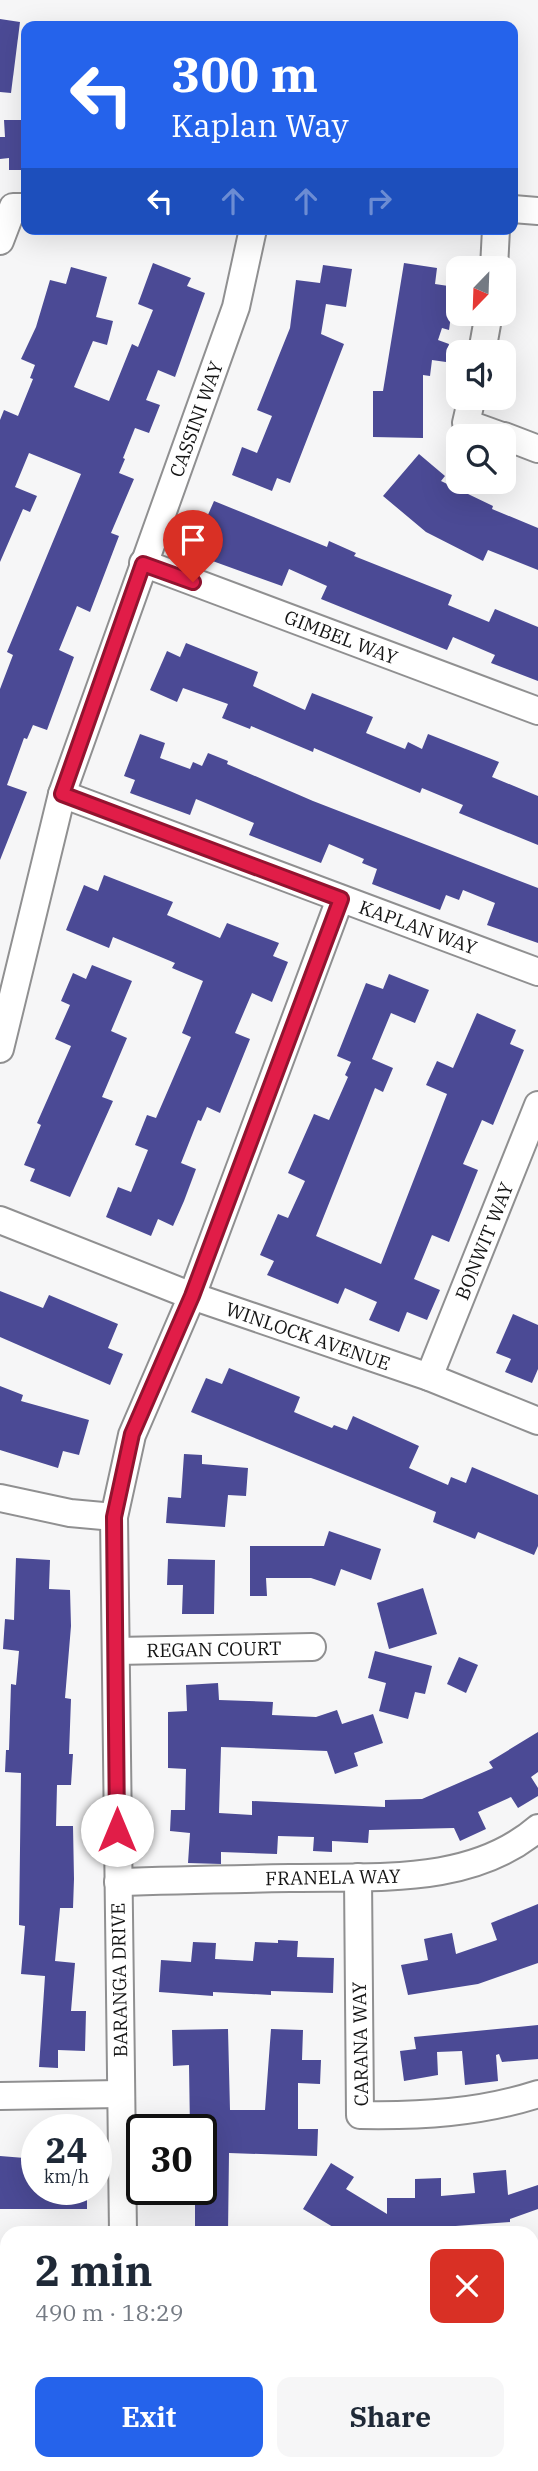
<!DOCTYPE html>
<html lang="en">
<head>
<meta charset="utf-8">
<style>
  :root { --surface:#fff; --page:#f6f6f7; --text:#1f2937; --muted:#747a83; --accent:#2563eb }
  body { margin:0; font-family:"IBM Plex Serif",serif; background:var(--page); color:var(--text); height:100vh; display:flex; flex-direction:column; font-size:26px; white-space:nowrap }
  * { box-sizing:border-box; margin:0 }
  p { font-size:23px; color:var(--muted) }
  .icon { flex:none; width:38px; height:38px; fill:none; stroke:currentColor; stroke-width:2; stroke-linecap:round; stroke-linejoin:round }
  .map { position:relative; flex:1; overflow:hidden }
  .panel { position:absolute; left:0px; top:2226px; width:539px; height:245px; display:flex; flex-direction:column; background:var(--surface); border-radius:21px 21px 0 0; box-shadow:0 7px 28px #0002 }
  .panel>* { flex:none }
  .guide { position:absolute; left:21px; top:21px; width:497px; height:214px; border-radius:14px; box-shadow:0 7px 28px #0002; background:#2563eb; color:#fff; overflow:hidden }
  .needle { width:46px; rotate:203deg }
  .fabs { position:absolute; left:446px; top:256px; display:grid; gap:14px }
  .fabs a { display:grid; place-items:center; width:70px; height:70px; border-radius:14px; background:var(--surface); box-shadow:0 7px 28px #0002; font-size:35px }
  .speed { position:absolute; left:21px; top:2114px; display:flex; gap:14px; font-size:35px; font-weight:700; text-align:center }
  .speed>* { display:grid; place-content:center; width:91px; height:91px; border-radius:50%; background:var(--surface); box-shadow:0 7px 28px #0002; line-height:1 }
  .speed small { font-size:18px; font-weight:400 }
  .speed .limit { border:4px solid #111; border-radius:10px; background:#fff; color:#111 }
  .pin { position:absolute; display:grid; place-items:center; width:60px; height:60px; color:#fff; margin:-72px -30px; border-radius:50% 50% 50% 0; rotate:-45deg; box-shadow:0 0 7px #0007 }
  .pin .icon { rotate:45deg }
  .me { position:absolute; width:77px; margin:-38px; rotate:0deg; stroke-linejoin:round; filter:drop-shadow(0 0 5px #0008) }
  .turn { display:flex; align-items:center; gap:24px; height:147px; padding:0 35px; font-size:32px }
  .turn .icon { width:91px; height:91px; stroke-width:2.5 }
  .turn b { display:block; font-size:49px; line-height:60px }
  .lanes { display:flex; align-items:center; height:66px; padding:0 35px; background:#0003; justify-content:center; gap:35px; direction:ltr }
  .lanes .off { opacity:.35 }
  .round { display:grid; place-items:center; flex:none; width:74px; height:74px; border-radius:14px; background:var(--page) }
  .headline { display:flex; align-items:center; justify-content:space-between; height:119px; padding:0 35px }
  h1 { font-size:42px; font-weight:700; line-height:52px }
  .cta { display:flex; gap:14px; margin-top:auto; padding:14px 35px }
  .cta a { flex:1; height:80px; border-radius:14px; background:var(--accent); color:#fff; font-size:28px; font-weight:700; line-height:80px; text-align:center }
  .cta a+a { background:var(--page); color:var(--text) }
  .map>svg:first-child { display:block }
  .building { fill:#4b4a95 }
  .lines { fill:none; stroke-linecap:round; stroke-linejoin:round }
  .street-casing { stroke:#909091; stroke-width:30 }
  .street { stroke:#fff; stroke-width:26 }
  .route-casing { stroke:#92132f; stroke-width:18 }
  .route { stroke:#e11d48; stroke-width:12 }
  .labels { text-anchor:middle; stroke-width:7; stroke-linejoin:round; paint-order:stroke }
  .street-label { font-size:19px; fill:#141414; stroke:#fff }
</style>
</head>
<body>
<div class="map">
<svg width="538" height="2471" viewBox="0 0 538 2471">
  <rect width="100%" height="100%" fill="#f6f6f7"/>
  <!-- building -->
  <g class="building">
    <path d="M 0,19 L 20,22 L 11,93 L 0,92 Z"/>
    <path d="M 4,120 L 26,120 L 26,170 L 9,170 L 9,158 L 0,159 L 0,137 L 5,137 Z"/>
    <path d="M 153,263 L 191,278 L 187,286 L 205,293 L 175,377 L 158,370 L 146,400 L 160,405 L 149,433 L 135,428 L 123,458 L 125,459 L 119,473 L 134,479 L 111,533 L 119,536 L 90,612 L 77,606 L 59,650 L 74,657 L 47,730 L 33,725 L 27,739 L 24,738 L 7,785 L 27,792 L 0,860 L 0,689 L 13,655 L 7,652 L 81,474 L 29,453 L 15,487 L 37,496 L 30,512 L 23,509 L 0,562 L 0,420 L 4,410 L 18,416 L 33,379 L 30,378 L 35,365 L 21,359 L 36,327 L 50,280 L 66,284 L 71,267 L 107,277 L 96,317 L 113,321 L 107,345 L 93,341 L 74,387 L 109,401 L 132,344 L 138,347 L 153,310 L 138,304 Z"/>
    <path d="M 404,263 L 437,268 L 435,284 L 455,287 L 449,330 L 442,328 L 438,340 L 449,344 L 446,362 L 432,360 L 430,376 L 423,375 L 423,438 L 373,437 L 373,391 L 383,391 Z"/>
    <path d="M 323,265 L 352,269 L 346,307 L 326,304 L 321,334 L 344,344 L 290,483 L 277,478 L 272,491 L 232,475 L 242,447 L 257,453 L 272,416 L 257,410 L 290,328 L 296,280 L 320,283 Z"/>
    <path d="M 419,454 L 445,476 L 441,481 L 493,506 L 492,509 L 538,528 L 538,570 L 488,550 L 483,561 L 426,532 L 383,496 Z"/>
    <path d="M 214,501 L 327,547 L 329,541 L 356,553 L 354,556 L 452,595 L 448,605 L 489,622 L 495,609 L 538,627 L 538,681 L 491,663 L 495,655 L 453,637 L 447,650 L 321,599 L 327,586 L 289,569 L 282,586 L 207,559 L 213,547 L 197,540 Z"/>
    <path d="M 186,643 L 258,672 L 253,686 L 305,710 L 312,693 L 373,717 L 366,733 L 405,749 L 408,742 L 422,749 L 428,734 L 499,762 L 492,777 L 538,796 L 538,845 L 459,813 L 463,805 L 422,788 L 420,793 L 314,748 L 313,752 L 251,726 L 250,729 L 222,718 L 228,704 L 183,688 L 177,702 L 150,690 L 167,651 L 180,657 Z"/>
    <path d="M 140,734 L 165,743 L 160,758 L 190,769 L 193,762 L 202,766 L 208,753 L 228,761 L 227,764 L 313,801 L 538,888 L 538,943 L 487,925 L 495,903 L 463,890 L 459,900 L 446,895 L 440,910 L 372,884 L 377,869 L 362,863 L 364,859 L 329,844 L 321,863 L 249,835 L 254,823 L 196,799 L 190,815 L 130,793 L 135,780 L 124,776 Z"/>
    <path d="M 104,875 L 173,902 L 167,915 L 220,938 L 227,923 L 279,943 L 273,956 L 288,962 L 272,1002 L 252,993 L 235,1033 L 250,1039 L 231,1086 L 220,1113 L 207,1107 L 201,1121 L 198,1120 L 181,1163 L 196,1169 L 184,1201 L 173,1226 L 158,1219 L 151,1236 L 106,1217 L 118,1187 L 131,1192 L 148,1150 L 135,1145 L 147,1115 L 156,1118 L 191,1037 L 182,1033 L 203,981 L 172,968 L 175,963 L 113,937 L 109,948 L 66,930 L 84,885 L 98,891 Z"/>
    <path d="M 92,965 L 132,981 L 111,1031 L 127,1038 L 102,1097 L 113,1101 L 70,1197 L 30,1181 L 35,1169 L 24,1165 L 41,1125 L 37,1123 L 71,1046 L 55,1039 L 70,1005 L 61,1001 L 73,973 L 86,979 Z"/>
    <path d="M 389,974 L 429,990 L 415,1023 L 391,1013 L 372,1059 L 393,1068 L 383,1092 L 375,1088 L 316,1236 L 381,1264 L 447,1094 L 426,1085 L 437,1061 L 453,1068 L 477,1013 L 516,1030 L 510,1044 L 524,1050 L 493,1125 L 482,1120 L 463,1164 L 478,1170 L 449,1242 L 432,1235 L 414,1279 L 440,1290 L 427,1320 L 407,1312 L 399,1332 L 369,1320 L 377,1302 L 345,1288 L 338,1304 L 267,1275 L 274,1261 L 260,1255 L 278,1214 L 288,1218 L 305,1181 L 288,1173 L 314,1114 L 329,1120 L 348,1077 L 345,1075 L 351,1062 L 337,1056 L 366,983 L 383,989 Z"/>
    <path d="M 0,1291 L 43,1308 L 49,1295 L 118,1324 L 108,1348 L 123,1354 L 110,1385 L 0,1337 Z"/>
    <path d="M 513,1314 L 538,1325 L 538,1369 L 532,1383 L 505,1372 L 511,1359 L 496,1353 Z"/>
    <path d="M 229,1368 L 300,1397 L 294,1412 L 332,1428 L 334,1425 L 347,1430 L 353,1416 L 419,1446 L 409,1468 L 448,1485 L 451,1477 L 466,1483 L 472,1467 L 538,1495 L 538,1546 L 534,1555 L 478,1532 L 475,1539 L 433,1522 L 436,1512 L 191,1412 L 206,1378 L 222,1384 Z"/>
    <path d="M 0,1386 L 23,1395 L 21,1401 L 89,1420 L 79,1455 L 63,1451 L 58,1468 L 0,1450 Z"/>
    <path d="M 184,1454 L 202,1455 L 202,1464 L 248,1468 L 246,1496 L 228,1495 L 225,1527 L 166,1523 L 168,1497 L 181,1498 Z"/>
    <path d="M 329,1531 L 381,1549 L 371,1580 L 341,1569 L 335,1586 L 311,1578 L 266,1578 L 267,1596 L 250,1596 L 250,1546 L 324,1546 Z"/>
    <path d="M 16,1558 L 50,1560 L 49,1589 L 70,1590 L 71,1626 L 65,1698 L 71,1699 L 69,1754 L 73,1754 L 71,1785 L 57,1785 L 56,1826 L 73,1826 L 74,1879 L 73,1908 L 60,1908 L 55,1961 L 75,1963 L 71,2011 L 86,2011 L 85,2051 L 58,2050 L 58,2068 L 39,2067 L 45,1976 L 21,1974 L 25,1926 L 19,1925 L 21,1773 L 5,1772 L 6,1750 L 9,1750 L 11,1684 L 16,1685 L 19,1651 L 3,1649 L 5,1619 L 14,1620 Z"/>
    <path d="M 168,1559 L 215,1560 L 214,1614 L 182,1614 L 183,1585 L 167,1585 Z"/>
    <path d="M 423,1588 L 437,1634 L 389,1649 L 377,1603 Z"/>
    <path d="M 375,1651 L 432,1666 L 425,1694 L 415,1692 L 408,1719 L 379,1711 L 386,1683 L 368,1678 Z"/>
    <path d="M 459,1657 L 478,1665 L 466,1693 L 447,1684 Z"/>
    <path d="M 218,1683 L 219,1700 L 273,1702 L 272,1715 L 316,1717 L 337,1710 L 342,1724 L 373,1714 L 383,1743 L 354,1753 L 358,1766 L 335,1774 L 327,1751 L 221,1747 L 219,1813 L 252,1815 L 252,1801 L 385,1807 L 385,1800 L 422,1799 L 493,1768 L 489,1762 L 538,1732 L 538,1772 L 531,1777 L 538,1788 L 538,1796 L 518,1808 L 511,1797 L 478,1812 L 486,1829 L 460,1841 L 454,1828 L 369,1830 L 368,1843 L 332,1841 L 332,1852 L 313,1851 L 314,1837 L 278,1836 L 277,1854 L 221,1852 L 221,1864 L 188,1863 L 190,1833 L 170,1831 L 171,1810 L 185,1810 L 186,1769 L 168,1768 L 168,1712 L 187,1711 L 186,1685 Z"/>
    <path d="M 538,1904 L 538,1963 L 478,1984 L 408,1995 L 401,1965 L 428,1960 L 424,1939 L 452,1933 L 456,1954 L 497,1940 L 491,1923 Z"/>
    <path d="M 278,1940 L 298,1941 L 297,1957 L 334,1958 L 333,1993 L 271,1991 L 271,1995 L 213,1992 L 213,1996 L 159,1992 L 161,1960 L 191,1962 L 193,1942 L 216,1943 L 215,1959 L 253,1961 L 255,1942 L 278,1943 Z"/>
    <path d="M 538,2025 L 538,2059 L 502,2062 L 499,2054 L 496,2055 L 498,2081 L 465,2085 L 462,2051 L 437,2052 L 438,2075 L 404,2081 L 400,2051 L 416,2049 L 414,2037 Z"/>
    <path d="M 228,2029 L 230,2110 L 265,2110 L 271,2029 L 303,2030 L 302,2060 L 321,2060 L 320,2084 L 298,2083 L 298,2129 L 318,2129 L 317,2156 L 229,2153 L 228,2233 L 195,2233 L 195,2189 L 201,2189 L 201,2130 L 190,2130 L 189,2065 L 173,2066 L 172,2030 Z"/>
    <path d="M 0,2156 L 37,2159 L 37,2189 L 87,2189 L 87,2209 L 0,2209 Z"/>
    <path d="M 331,2163 L 354,2177 L 346,2189 L 387,2214 L 387,2198 L 415,2198 L 415,2179 L 441,2178 L 441,2196 L 475,2193 L 473,2173 L 506,2170 L 508,2195 L 538,2185 L 538,2209 L 510,2219 L 510,2222 L 442,2227 L 442,2230 L 343,2233 L 303,2209 Z"/>
  </g>
  <g class="lines">
    <defs>
      <g id="street">
        <path d="M 513,209 L 538,211"/>
        <path d="M 0,241 L 13,207 L 26,207"/>
        <path d="M 494,268 L 496,229"/>
        <path d="M 482,352 L 489,313"/>
        <path d="M 472,397 L 466,423 L 502,436"/>
        <path d="M 504,436 L 538,449"/>
        <path d="M 143,563 L 538,711"/>
        <path d="M 62,794 L 538,972"/>
        <path d="M 0,1049 L 62,794 L 236,307 L 253,229"/>
        <path d="M 0,1220 L 192,1296 L 429,1377 L 538,1421"/>
        <path d="M 429,1377 L 538,1105"/>
        <path d="M 0,1498 L 70,1513 L 114,1517"/>
        <path d="M 116,1651 L 312,1647"/>
        <path d="M 358,1877 L 360,2115 C 421,2116 479,2113 538,2094"/>
        <path d="M 118,1882 C 176,1880 235,1879 293,1878 C 375,1876 471,1886 538,1828"/>
        <path d="M 0,2096 L 120,2094"/>
        <path d="M 123,2233 L 114,1517 L 132,1435 L 192,1296 L 340,899"/>
        <path d="M 532,2354 L 538,2353"/>
        <path d="M 318,2464 L 318,2471"/>
        <path d="M 16,2471 L 21,2464"/>
      </g>
    </defs>
    <!-- street casing -->
    <use href="#street" class="street-casing"/>
    <!-- street -->
    <use href="#street" class="street"/>
  </g>
  <g class="lines">
    <defs>
      <path id="route" d="M 117,1830 L 114,1517 L 132,1434 L 192,1296 L 341,899 L 62,794 L 143,564 L 193,582"/>
    </defs>
    <!-- route casing -->
    <use href="#route" class="route-casing"/>
    <!-- route -->
    <use href="#route" class="route"/>
  </g>
  <g class="labels">
    <!-- street labels -->
    <g class="street-label">
      <text transform="translate(196 419) rotate(-70)" y="7">CASSINI WAY</text>
      <text transform="translate(341 637) rotate(21)" y="7">GIMBEL WAY</text>
      <text transform="translate(418 927) rotate(20)" y="7">KAPLAN WAY</text>
      <text transform="translate(484 1241) rotate(-68)" y="7">BONWIT WAY</text>
      <text transform="translate(308 1336) rotate(19)" y="7">WINLOCK AVENUE</text>
      <text transform="translate(214 1649) rotate(-1)" y="7">REGAN COURT</text>
      <text transform="translate(333 1877) rotate(-1)" y="7">FRANELA WAY</text>
      <text transform="translate(119 1980) rotate(-91)" y="7">BARANGA DRIVE</text>
      <text transform="translate(360 2044) rotate(-91)" y="7">CARANA WAY</text>
    </g>
  </g>
</svg>
<div class="fabs">
<a><svg class="needle" viewBox="-14 -14 28 28"><path d="M0-13l5 13h-10z" fill="#e53935"/><path d="M0 13l5-13h-10z" fill="#747a83"/></svg></a>
<a><svg class="icon" aria-label="sound" viewBox="0 0 24 24"><path d="M4 9h4l5-4v14l-5-4H4zM17 9q2 3 0 6"/></svg></a>
<a><svg class="icon" aria-label="search" viewBox="0 0 24 24"><circle cx="10" cy="10" r="6"/><path d="M15 15l6 6"/></svg></a>
</div>
<div class="speed"><div>24<small>km/h</small></div><div class="limit">30</div></div>
<div class="pin" style="left:193px;top:582px;background:#d93025"><svg class="icon" aria-label="arrive" viewBox="0 0 24 24"><path d="M6 21V4h12l-3 4 3 4H6"/></svg></div>
<svg class="me" style="left:117px;top:1830px" viewBox="-20 -20 40 40"><circle r="19" fill="#fff"/><path d="M0-13L10 11 0 6-10 11z" fill="#e11d48"/></svg>
<div class="guide">
<div class="turn"><svg class="icon" aria-label="left" viewBox="0 0 24 24"><path d="M17 20v-9H6M10 6l-5 5 5 5"/></svg><div><b>300 m</b>Kaplan Way</div></div>
<div class="lanes"><svg class="icon" aria-label="left" viewBox="0 0 24 24"><path d="M17 20v-9H6M10 6l-5 5 5 5"/></svg><svg class="icon off" aria-label="ahead" viewBox="0 0 24 24"><path d="M12 20V5M6 11l6-6 6 6"/></svg><svg class="icon off" aria-label="ahead" viewBox="0 0 24 24"><path d="M12 20V5M6 11l6-6 6 6"/></svg><svg class="icon off" aria-label="right" viewBox="0 0 24 24"><path d="M7 20v-9h11M14 6l5 5-5 5"/></svg></div>
</div>
<section class="panel">
<div class="headline"><div><h1>2 min</h1><p>490 m · 18:29</p></div><a class="round" style="background:#d93025;color:#fff"><svg class="icon" aria-label="close" viewBox="0 0 24 24"><path d="M6 6l12 12M18 6L6 18"/></svg></a></div>
<div class="cta"><a>Exit</a><a>Share</a></div>
</section>
</div>
</body>
</html>
